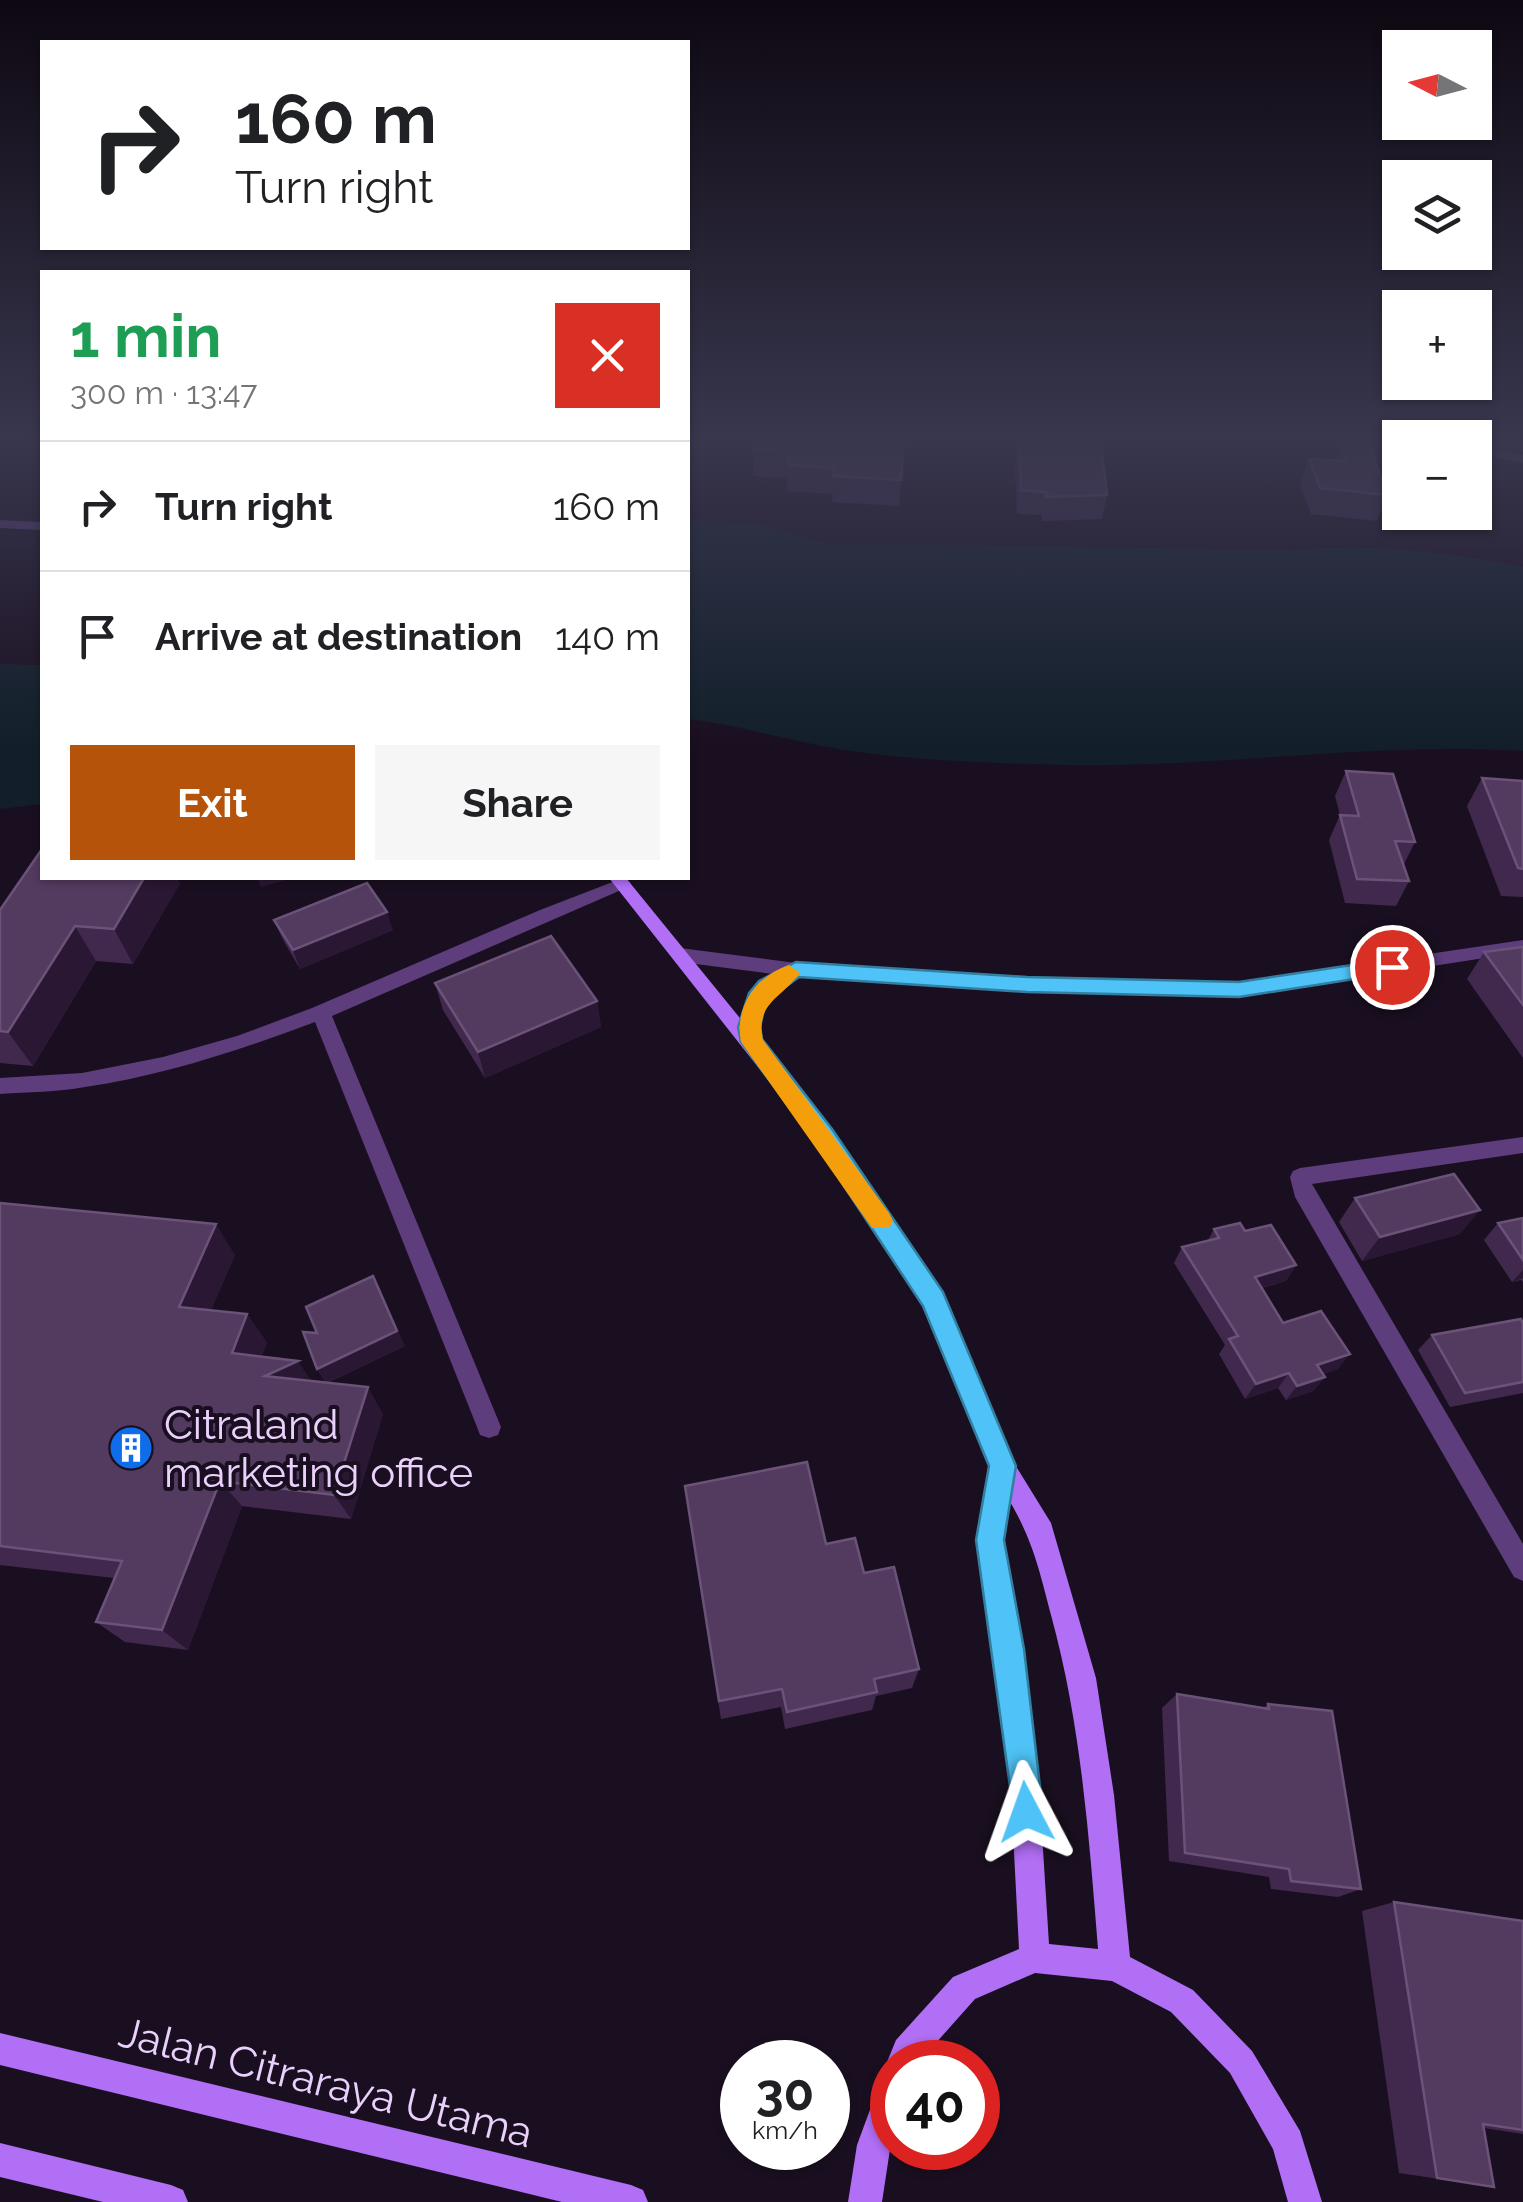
<!DOCTYPE html>
<html lang="en">
<head>
<meta charset="utf-8">
<style>
  :root { --surface:#fff; --page:#f6f6f6; --text:#202124; --muted:#757577; --line:#e0e0e0; --accent:#b45309 }
  body { margin:0; font-family:Raleway,sans-serif; background:var(--page); color:var(--text); height:100vh; display:flex; flex-direction:column; font-size:38px; white-space:nowrap }
  * { box-sizing:border-box; margin:0 }
  p { font-size:32px; color:var(--muted) }
  .icon { flex:none; width:55px; height:55px; fill:none; stroke:currentColor; stroke-width:2; stroke-linecap:round; stroke-linejoin:round }
  .map { position:relative; flex:1; overflow:hidden }
  .sheet { position:absolute; left:40px; top:270px; width:650px; height:610px; display:flex; flex-direction:column; background:var(--surface); border-radius:0px; box-shadow:0 2px 8px #0004 }
  .sheet>* { flex:none }
  .hud { position:absolute; left:40px; top:40px; width:650px; height:210px; border-radius:0px; box-shadow:0 2px 8px #0004; background:#fff; color:var(--text); overflow:hidden }
  .needle { width:65px; rotate:276deg }
  .fabs { position:absolute; left:1382px; top:30px; display:grid; gap:20px }
  .fabs a { display:grid; place-items:center; width:110px; height:110px; border-radius:0px; background:var(--surface); box-shadow:0 2px 8px #0004; font-size:50px }
  .speed { position:absolute; left:720px; top:2040px; display:flex; gap:20px; font-size:50px; font-weight:700; text-align:center }
  .speed>* { display:grid; place-content:center; width:130px; height:130px; border-radius:50%; background:var(--surface); box-shadow:0 2px 8px #0004; line-height:1 }
  .speed small { font-size:25px; font-weight:400 }
  .speed .limit { border:15px solid #d22; background:#fff; color:#111 }
  .pin { position:absolute; display:grid; place-items:center; width:85px; height:85px; color:#fff; margin:-42px; border:5px solid #fff; border-radius:50%; box-shadow:0 2px 10px #0007 }
  .me { position:absolute; width:110px; margin:-55px; rotate:356deg; stroke-linejoin:round; filter:drop-shadow(0 0 8px #0008) }
  .turn { display:flex; align-items:center; gap:35px; height:210px; padding:0 30px; font-size:45px }
  .turn .icon { width:130px; height:130px; stroke-width:2.5 }
  .turn b { display:block; font-size:70px; line-height:85px }
  .round { display:grid; place-items:center; flex:none; width:105px; height:105px; border-radius:0px; background:var(--page) }
  .summary { display:flex; align-items:center; justify-content:space-between; height:170px; padding:0 30px }
  h1 { font-size:60px; font-weight:700; line-height:75px; color:#1e9e55 }
  .button { display:flex; gap:20px; margin-top:auto; padding:20px 30px }
  .button a { flex:1; height:115px; border-radius:0px; background:var(--accent); color:#fff; font-size:40px; font-weight:700; line-height:115px; text-align:center }
  .button a+a { background:var(--page); color:var(--text) }
  ul { padding:0; list-style:none }
  li { display:flex; align-items:center; gap:30px; height:130px; padding:0 30px; border-top:2px solid var(--line) }
  li div { flex:1 }
  li b { display:block; font-size:38px }
  li em { font-style:normal }
  .map>svg:first-child { display:block }
  .green { fill:#121f2a }
  .lines { fill:none; stroke-linecap:round; stroke-linejoin:round }
  .street { fill:#5d3d7c; fill-rule:evenodd }
  .secondary { fill:#b16ff5; fill-rule:evenodd }
  .wall { fill:#41294d }
  .shaded-wall { fill:#2a1733 }
  .building { fill:#533b60; stroke:#6b5278; stroke-width:2.5 }
  .route { fill:#4fc3f7; stroke:#337fa1; stroke-width:2.5 }
  .slow { fill:#f59e0b }
  .labels { text-anchor:middle; stroke-width:8; stroke-linejoin:round; paint-order:stroke }
  .near-poi-label { font-size:42px; fill:#ead1fc; stroke:#1a0f20; text-anchor:start }
  .near-street-label { font-size:42px; fill:#ead1fc; stroke:#1a0f20 }
</style>
</head>
<body>
<div class="map">
<svg width="1523" height="2202" viewBox="0 0 1523 2202">
  <rect width="100%" height="100%" fill="#1a0f20"/>
  <!-- green -->
  <g class="green">
    <path d="M 688,519 L 764,525 L 826,543 L 1295,550 C 1372,543 1447,552 1523,567 L 1523,751 C 1370,742 1218,768 1065,765 C 992,763 917,761 844,750 C 791,742 741,725 688,719 Z"/>
    <path d="M 0,664 L 42,665 L 42,804 L 0,809 Z"/>
  </g>
  <g class="lines">
    <!-- street -->
    <g class="street">
      <path d="M 1475,444 L 1523,455 L 1523,463 L 1475,452 Z"/>
      <path d="M 0,520 L 42,522 L 42,530 L 0,528 Z"/>
      <path d="M 623,878 L 631,883 L 628,887 L 332,1016 L 501,1427 L 498,1435 L 489,1438 L 480,1435 L 477,1427 L 315,1022 C 240,1050 165,1075 85,1087 C 57,1092 28,1092 0,1094 L 0,1078 L 82,1073 L 163,1057 L 237,1036 L 312,1008 L 540,910 Z"/>
      <path d="M 1523,940 L 1523,952 L 1239,996 L 1027,991 L 798,977 C 769,991 757,1010 762,1042 L 752,1049 L 742,1042 C 739,1012 749,991 773,974 L 680,962 L 671,955 L 680,948 L 796,963 L 1027,977 L 1239,982 Z"/>
      <path d="M 1523,1137 L 1523,1153 L 1312,1184 L 1523,1544 L 1523,1581 L 1514,1577 L 1295,1197 L 1290,1177 L 1293,1171 L 1300,1168 Z"/>
    </g>
    <!-- secondary -->
    <g class="secondary">
      <path d="M 609,878 L 626,878 L 831,1130 L 942,1293 L 1011,1458 L 1051,1523 L 1096,1678 L 1114,1795 L 1130,1957 L 1193,1990 L 1252,2051 L 1300,2131 L 1322,2202 L 1288,2202 L 1273,2149 L 1230,2073 L 1171,2012 L 1112,1981 L 1035,1973 L 975,1999 L 919,2062 L 892,2062 L 892,2073 L 887,2062 L 896,2040 L 953,1977 L 1019,1949 L 1009,1755 L 977,1540 L 990,1466 L 925,1305 L 817,1142 ZM 1009,1500 C 1033,1541 1039,1569 1051,1615 C 1081,1724 1089,1836 1098,1949 L 1049,1944 L 1037,1755 L 1003,1540 Z"/>
      <path d="M 0,2033 L 631,2185 L 643,2190 L 648,2202 L 562,2202 L 0,2065 Z"/>
      <path d="M 892,2075 L 892,2136 L 882,2202 L 848,2202 L 857,2145 L 881,2080 Z"/>
      <path d="M 0,2143 L 171,2185 L 183,2190 L 188,2202 L 103,2202 L 0,2177 Z"/>
    </g>
  </g>
  <!-- wall -->
  <g class="wall">
    <path d="M 904,438 L 899,506 L 832,502 L 833,494 L 787,491 L 787,478 L 753,476 L 753,450 Z"/>
    <path d="M 1042,438 L 1076,438 L 1077,444 L 1107,495 L 1102,519 L 1042,521 L 1042,515 L 1017,514 L 1015,464 L 1019,441 L 1043,442 Z"/>
    <path d="M 1476,438 L 1523,438 L 1523,451 Z"/>
    <path d="M 1341,448 L 1387,495 L 1377,521 L 1311,514 L 1300,485 L 1309,459 L 1337,460 Z"/>
    <path d="M 1346,771 L 1415,842 L 1404,864 L 1409,881 L 1396,906 L 1345,903 L 1329,840 L 1340,815 L 1335,796 Z"/>
    <path d="M 1482,778 L 1523,781 L 1523,897 L 1501,896 L 1467,806 Z"/>
    <path d="M 180,883 L 133,964 L 96,961 L 33,1066 L 0,1063 L 0,910 Z"/>
    <path d="M 274,920 L 393,930 L 300,969 L 282,938 Z"/>
    <path d="M 1523,948 L 1523,1058 L 1467,979 L 1484,952 Z"/>
    <path d="M 435,983 L 597,1001 L 601,1027 L 485,1078 L 443,1010 Z"/>
    <path d="M 1355,1198 L 1460,1234 L 1362,1261 L 1339,1222 Z"/>
    <path d="M 0,1203 L 235,1255 L 211,1310 L 247,1314 L 267,1343 L 261,1357 L 311,1381 L 326,1383 L 317,1369 L 405,1346 L 327,1383 L 383,1414 L 351,1519 L 242,1506 L 188,1650 L 125,1642 L 96,1622 L 114,1578 L 0,1565 Z"/>
    <path d="M 1523,1218 L 1523,1282 L 1521,1280 L 1512,1282 L 1484,1240 L 1498,1223 Z"/>
    <path d="M 1214,1229 L 1245,1231 L 1296,1265 L 1286,1281 L 1262,1288 L 1283,1323 L 1338,1369 L 1323,1374 L 1325,1377 L 1313,1391 L 1286,1400 L 1278,1388 L 1245,1399 L 1219,1354 L 1225,1345 L 1174,1263 L 1182,1247 L 1208,1240 Z"/>
    <path d="M 1523,1323 L 1523,1393 L 1450,1407 L 1418,1350 L 1432,1335 Z"/>
    <path d="M 685,1486 L 826,1544 L 864,1573 L 919,1669 L 912,1688 L 876,1696 L 872,1710 L 785,1729 L 781,1707 L 721,1719 Z"/>
    <path d="M 1177,1694 L 1263,1708 L 1268,1704 L 1361,1889 L 1338,1897 L 1271,1889 L 1269,1877 L 1169,1861 L 1162,1708 Z"/>
    <path d="M 1394,1902 L 1523,1921 L 1523,2134 L 1484,2128 L 1494,2187 L 1399,2173 L 1362,1911 Z"/>
  </g>
  <!-- shaded-wall -->
  <g class="shaded-wall">
    <path d="M 143,878 L 177,878 L 180,883 L 133,964 L 114,929 Z"/>
    <path d="M 257,878 L 293,878 L 261,887 Z"/>
    <path d="M 387,912 L 393,930 L 300,969 L 293,950 Z"/>
    <path d="M 75,926 L 96,961 L 33,1066 L 8,1032 Z"/>
    <path d="M 597,1001 L 601,1027 L 485,1078 L 478,1052 Z"/>
    <path d="M 1480,1210 L 1460,1234 L 1362,1261 L 1380,1237 Z"/>
    <path d="M 216,1224 L 235,1255 L 200,1336 L 179,1307 Z"/>
    <path d="M 1296,1265 L 1286,1281 L 1245,1292 L 1255,1277 Z"/>
    <path d="M 1523,1270 L 1523,1278 L 1512,1282 Z"/>
    <path d="M 373,1276 L 405,1346 L 326,1383 L 317,1369 Z"/>
    <path d="M 247,1314 L 267,1343 L 252,1381 L 232,1353 Z"/>
    <path d="M 1350,1354 L 1338,1369 L 1306,1379 L 1317,1365 Z"/>
    <path d="M 298,1361 L 316,1388 L 265,1376 Z"/>
    <path d="M 1289,1373 L 1278,1388 L 1245,1399 L 1256,1384 Z"/>
    <path d="M 1325,1377 L 1313,1391 L 1286,1400 L 1297,1386 Z"/>
    <path d="M 368,1387 L 383,1414 L 351,1519 L 334,1495 Z"/>
    <path d="M 220,1481 L 242,1506 L 188,1650 L 162,1630 Z"/>
  </g>
  <!-- building -->
  <g class="building">
    <path d="M 756,438 L 904,438 L 901,480 L 833,476 L 835,468 L 788,465 L 790,452 L 753,450 Z"/>
    <path d="M 1048,438 L 1076,438 L 1077,444 L 1101,445 L 1107,495 L 1046,497 L 1046,492 L 1021,490 L 1019,441 L 1048,443 Z"/>
    <path d="M 1341,448 L 1371,449 L 1387,495 L 1320,488 L 1309,459 L 1347,461 Z"/>
    <path d="M 1346,771 L 1393,774 L 1415,842 L 1395,841 L 1409,881 L 1357,879 L 1340,815 L 1359,816 Z"/>
    <path d="M 1482,778 L 1523,781 L 1523,869 L 1518,868 Z"/>
    <path d="M 42,849 L 42,878 L 144,878 L 114,929 L 75,926 L 8,1032 L 0,1031 L 0,910 Z"/>
    <path d="M 367,883 L 387,912 L 293,950 L 274,920 Z"/>
    <path d="M 551,936 L 597,1001 L 478,1052 L 435,983 Z"/>
    <path d="M 1522,947 L 1523,948 L 1523,1005 L 1484,952 Z"/>
    <path d="M 1454,1174 L 1480,1210 L 1380,1237 L 1355,1198 Z"/>
    <path d="M 0,1203 L 216,1224 L 179,1307 L 247,1314 L 232,1353 L 298,1361 L 265,1376 L 368,1387 L 334,1495 L 220,1481 L 162,1630 L 96,1622 L 122,1561 L 0,1546 Z"/>
    <path d="M 1523,1218 L 1523,1260 L 1498,1223 Z"/>
    <path d="M 1240,1223 L 1245,1231 L 1271,1225 L 1296,1265 L 1255,1277 L 1283,1323 L 1321,1311 L 1350,1354 L 1317,1365 L 1325,1377 L 1297,1386 L 1289,1373 L 1256,1384 L 1229,1339 L 1238,1336 L 1182,1247 L 1219,1238 L 1214,1229 Z"/>
    <path d="M 373,1276 L 397,1331 L 317,1369 L 303,1332 L 317,1333 L 306,1307 Z"/>
    <path d="M 1521,1319 L 1523,1323 L 1523,1382 L 1465,1393 L 1432,1335 Z"/>
    <path d="M 807,1462 L 826,1544 L 855,1538 L 864,1573 L 894,1567 L 919,1669 L 874,1679 L 877,1692 L 787,1712 L 782,1689 L 719,1701 L 685,1486 Z"/>
    <path d="M 1177,1694 L 1269,1709 L 1268,1704 L 1332,1711 L 1361,1889 L 1291,1881 L 1289,1869 L 1185,1853 Z"/>
    <path d="M 1394,1902 L 1523,1921 L 1523,2130 L 1483,2124 L 1494,2187 L 1437,2178 Z"/>
  </g>
  <!-- sky -->
  <linearGradient id="sky" x2="0" y2="1"><stop stop-color="#0e0812"/><stop offset="0.59" stop-color="#38374e"/><stop offset="1" stop-color="#38374e" stop-opacity="0"/></linearGradient>
  <rect width="1523" height="746" fill="url(#sky)"/>
  <!-- route -->
  <path class="route" d="M 1392,959 L 1399,961 L 1399,972 L 1239,997 L 1027,992 L 799,977 L 766,1001 L 760,1027 L 762,1039 L 832,1129 L 943,1292 L 1016,1466 L 1004,1540 L 1024,1649 L 1043,1812 L 1038,1823 L 1026,1828 L 1015,1823 L 976,1540 L 989,1466 L 923,1306 L 815,1142 L 741,1042 L 738,1027 L 749,993 L 759,981 L 796,962 L 1027,977 L 1239,982 Z"/>
  <!-- slow -->
  <path class="slow" d="M 789,965 L 800,973 C 782,998 755,1003 763,1040 L 889,1213 L 893,1221 L 889,1228 L 872,1228 L 741,1042 C 734,1007 756,976 789,965 Z"/>
  <!-- icons -->
  <defs>
    <symbol id="building-disc" viewBox="-11 -11 22 22"><circle r="9.5" fill="#106de9" stroke="#1a0f20"/><path d="M-4-6H4V6H1V3H-1V6H-4ZM-2.5-4.3h1.7v1.8h-1.7ZM.8-4.3h1.7v1.8H.8ZM-2.5-1h1.7V.8h-1.7ZM.8-1h1.7V.8H.8Z" fill="#fff"/></symbol>
  </defs>
  <g fill-rule="evenodd">
    <use href="#building-disc" x="106" y="1423" width="50" height="50"/>
  </g>
  <g class="labels">
    <!-- near-poi labels -->
    <g class="near-poi-label">
      <text x="164" y="1439">Citraland<tspan x="164" dy="48">marketing office</tspan></text>
    </g>
    <!-- near-street labels -->
    <g class="near-street-label">
      <text transform="translate(326 2082) rotate(14)" y="15">Jalan Citraraya Utama</text>
    </g>
  </g>
</svg>
<div class="fabs">
<a><svg class="needle" viewBox="-14 -14 28 28"><path d="M0-13l5 13h-10z" fill="#e53935"/><path d="M0 13l5-13h-10z" fill="#757577"/></svg></a>
<a><svg class="icon" aria-label="layers" viewBox="0 0 24 24"><path d="M12 4l9 5-9 5-9-5zM3 14l9 5 9-5"/></svg></a>
<a>+</a>
<a>−</a>
</div>
<div class="speed"><div>30<small>km/h</small></div><div class="limit">40</div></div>
<div class="pin" style="left:1392px;top:967px;background:#d93025"><svg class="icon" aria-label="arrive" viewBox="0 0 24 24"><path d="M6 21V4h12l-3 4 3 4H6"/></svg></div>
<svg class="me" style="left:1026px;top:1812px" viewBox="-20 -20 40 40"><path d="M0-17L14 15 0 8-14 15z" fill="#4fc3f7" stroke="#fff" stroke-width="4"/></svg>
<div class="hud">
<div class="turn"><svg class="icon" aria-label="right" viewBox="0 0 24 24"><path d="M7 20v-9h11M14 6l5 5-5 5"/></svg><div><b>160 m</b>Turn right</div></div>
</div>
<section class="sheet">
<div class="summary"><div><h1>1 min</h1><p>300 m · 13:47</p></div><a class="round" style="background:#d93025;color:#fff"><svg class="icon" aria-label="close" viewBox="0 0 24 24"><path d="M6 6l12 12M18 6L6 18"/></svg></a></div>
<ul>
<li><svg class="icon" aria-label="right" viewBox="0 0 24 24"><path d="M7 20v-9h11M14 6l5 5-5 5"/></svg><div><b>Turn right</b></div><em>160 m</em></li>
<li><svg class="icon" aria-label="arrive" viewBox="0 0 24 24"><path d="M6 21V4h12l-3 4 3 4H6"/></svg><div><b>Arrive at destination</b></div><em>140 m</em></li>
</ul>
<div class="button"><a>Exit</a><a>Share</a></div>
</section>
</div>
</body>
</html>
